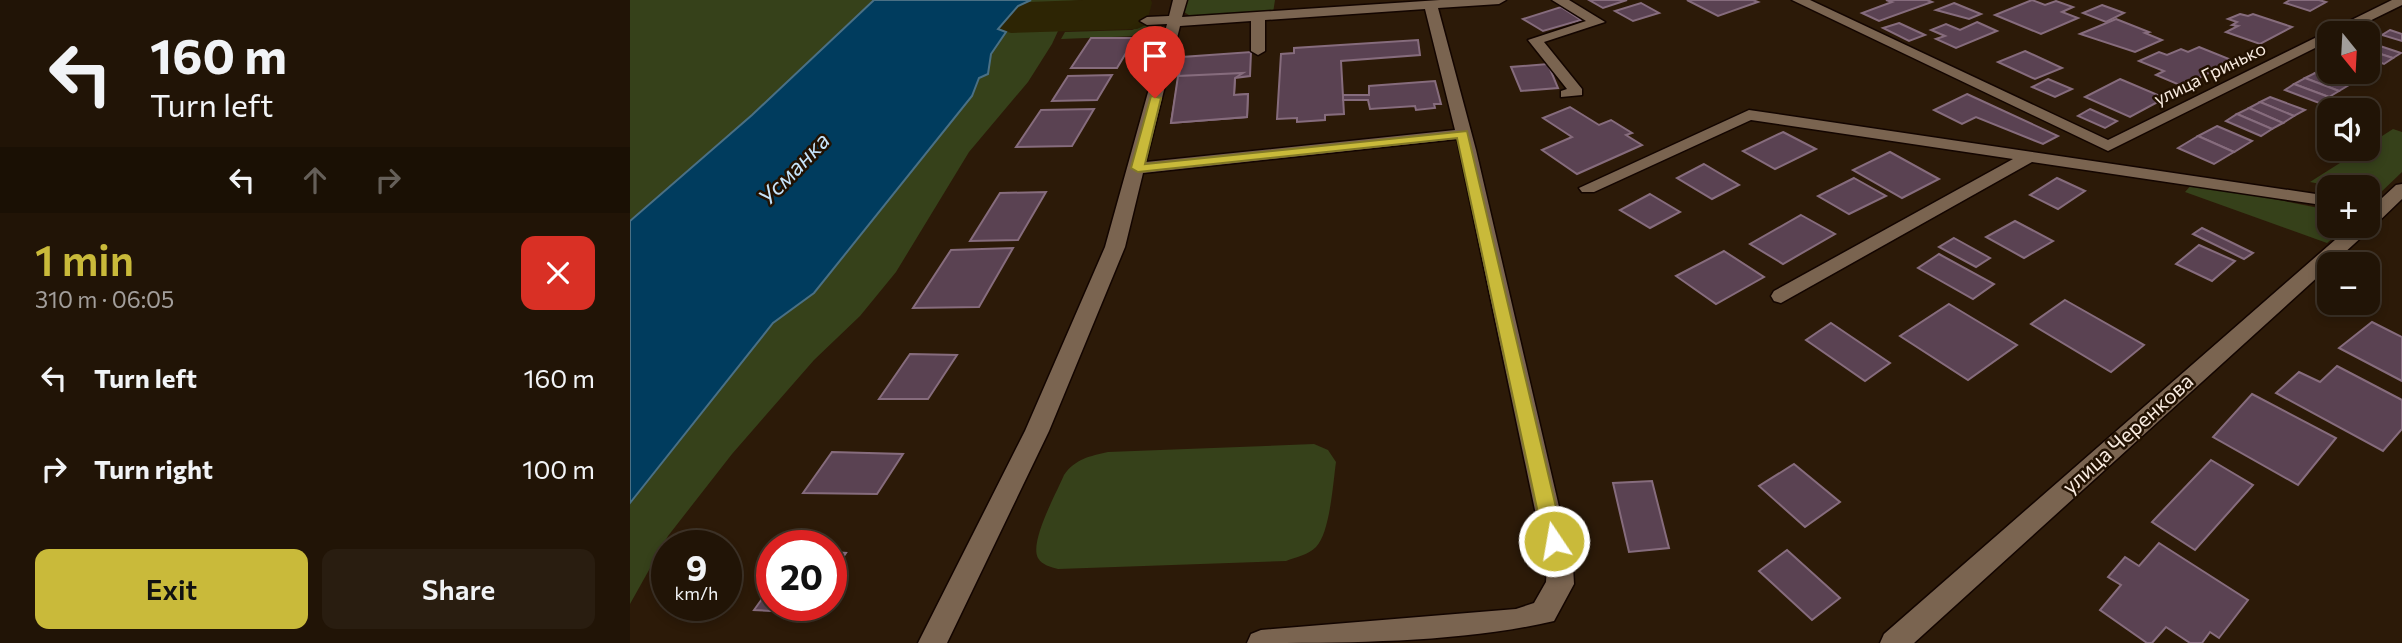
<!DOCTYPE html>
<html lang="en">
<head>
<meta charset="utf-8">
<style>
  :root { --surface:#211406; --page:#291d10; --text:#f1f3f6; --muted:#a29e9b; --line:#3e3328; --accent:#c9ba3a }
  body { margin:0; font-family:Commissioner,sans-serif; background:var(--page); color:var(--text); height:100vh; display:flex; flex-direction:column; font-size:26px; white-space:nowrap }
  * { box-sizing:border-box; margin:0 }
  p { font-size:23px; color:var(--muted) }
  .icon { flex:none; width:38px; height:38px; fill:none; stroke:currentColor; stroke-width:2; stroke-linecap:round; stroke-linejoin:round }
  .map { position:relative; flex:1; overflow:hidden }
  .side { display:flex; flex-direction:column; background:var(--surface); width:630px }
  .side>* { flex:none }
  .guide { background:#211406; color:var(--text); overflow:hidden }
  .needle { width:46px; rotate:162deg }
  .fabs { position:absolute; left:1687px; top:21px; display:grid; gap:14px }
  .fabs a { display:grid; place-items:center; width:63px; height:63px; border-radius:14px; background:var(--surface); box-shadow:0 4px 10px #0003,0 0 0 2px var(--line); font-size:35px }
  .speed { position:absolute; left:21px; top:530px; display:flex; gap:14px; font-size:35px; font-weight:700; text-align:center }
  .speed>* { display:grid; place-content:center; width:91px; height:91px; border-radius:50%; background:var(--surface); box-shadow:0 4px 10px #0003,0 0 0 2px var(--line); line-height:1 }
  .speed small { font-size:18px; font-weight:400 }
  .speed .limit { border:10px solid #d22; background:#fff; color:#111 }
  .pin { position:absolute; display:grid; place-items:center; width:60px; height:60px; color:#fff; margin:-72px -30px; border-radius:50% 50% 50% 0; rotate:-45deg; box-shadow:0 0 7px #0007 }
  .pin .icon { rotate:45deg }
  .me { position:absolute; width:77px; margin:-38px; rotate:348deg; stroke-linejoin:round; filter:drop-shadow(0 0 5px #0008) }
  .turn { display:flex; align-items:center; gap:24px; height:147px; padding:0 35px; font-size:32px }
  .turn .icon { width:91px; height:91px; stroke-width:2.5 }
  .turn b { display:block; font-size:49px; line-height:60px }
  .lanes { display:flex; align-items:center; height:66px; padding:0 35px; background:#0003; justify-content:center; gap:35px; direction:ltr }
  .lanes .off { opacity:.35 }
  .round { display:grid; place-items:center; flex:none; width:74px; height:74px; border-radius:14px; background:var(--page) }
  .headline { display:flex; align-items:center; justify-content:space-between; height:119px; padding:0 35px }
  h1 { font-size:42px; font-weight:600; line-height:52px; color:var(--accent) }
  .button { display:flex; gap:14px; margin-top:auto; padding:14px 35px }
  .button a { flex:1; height:80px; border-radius:14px; background:var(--accent); color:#111; font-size:28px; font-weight:600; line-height:80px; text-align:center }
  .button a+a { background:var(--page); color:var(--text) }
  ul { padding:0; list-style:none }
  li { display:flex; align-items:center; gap:21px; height:91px; padding:0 35px }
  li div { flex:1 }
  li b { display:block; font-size:26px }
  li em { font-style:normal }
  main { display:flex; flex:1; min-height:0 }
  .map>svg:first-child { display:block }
  .green { fill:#36411a }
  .sand { fill:#2d2504 }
  .water { fill:#003c5e; stroke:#4a7085; stroke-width:2 }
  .building { fill:#5a4252; stroke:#866c7d; stroke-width:2 }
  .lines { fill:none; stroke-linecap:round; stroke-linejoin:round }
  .minor-casing { stroke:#130500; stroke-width:3 }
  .minor { fill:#7a6450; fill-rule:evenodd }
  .route { fill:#c9ba3a; stroke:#837926; stroke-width:2 }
  .labels { text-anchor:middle; stroke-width:5; stroke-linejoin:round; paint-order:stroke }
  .far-street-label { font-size:18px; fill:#f8ebe0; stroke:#221101 }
  .street-label { font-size:21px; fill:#f8ebe0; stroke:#221101 }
  .water-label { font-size:23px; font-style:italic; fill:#c6e4fb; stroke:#221101 }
</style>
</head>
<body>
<main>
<section class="side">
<div class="guide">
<div class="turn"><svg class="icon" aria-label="left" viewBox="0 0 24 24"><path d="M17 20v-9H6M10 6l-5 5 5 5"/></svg><div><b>160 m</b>Turn left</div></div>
<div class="lanes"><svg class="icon" aria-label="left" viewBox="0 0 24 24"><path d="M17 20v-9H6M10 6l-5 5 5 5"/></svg><svg class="icon off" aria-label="ahead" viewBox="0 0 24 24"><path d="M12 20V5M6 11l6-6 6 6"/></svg><svg class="icon off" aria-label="right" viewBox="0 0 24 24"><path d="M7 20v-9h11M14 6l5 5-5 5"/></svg></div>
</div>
<div class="headline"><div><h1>1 min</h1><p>310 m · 06:05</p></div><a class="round" style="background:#d93025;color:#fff"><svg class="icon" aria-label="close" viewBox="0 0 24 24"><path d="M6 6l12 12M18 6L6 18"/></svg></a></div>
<ul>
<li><svg class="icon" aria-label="left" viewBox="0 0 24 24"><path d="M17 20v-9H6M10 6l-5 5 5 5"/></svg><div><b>Turn left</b></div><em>160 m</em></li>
<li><svg class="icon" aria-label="right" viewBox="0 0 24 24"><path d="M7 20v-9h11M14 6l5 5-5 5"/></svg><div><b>Turn right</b></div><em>100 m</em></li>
</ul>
<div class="button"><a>Exit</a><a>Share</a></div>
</section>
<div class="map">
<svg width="1772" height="643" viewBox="0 0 1772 643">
  <rect width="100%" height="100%" fill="#2c1a08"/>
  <!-- green -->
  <g class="green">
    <path d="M 0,0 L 453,0 L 442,1 L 422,44 L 398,82 L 339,152 L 266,272 L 230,316 L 184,360 L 102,454 L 38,536 L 0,604 Z"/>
    <path d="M 556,0 L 645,0 L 643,13 L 562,17 L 554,12 Z"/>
    <path d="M 517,24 L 531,26 L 533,35 L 431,39 L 435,32 L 502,30 Z"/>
    <path d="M 1763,129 L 1772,132 L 1772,172 L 1748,195 L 1738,193 L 1738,187 L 1706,187 L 1680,182 L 1732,149 L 1738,149 L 1738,145 Z"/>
    <path d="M 1563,183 L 1699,210 L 1699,226 L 1717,226 L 1697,243 L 1555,192 Z"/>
    <path d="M 684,444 L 698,450 L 706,462 C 703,483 700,533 686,547 C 678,555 666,557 656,561 L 428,569 C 421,567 412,565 408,558 C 399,542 427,492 434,475 C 445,459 460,456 478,452 Z"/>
  </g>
  <!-- sand -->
  <path class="sand" d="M 453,0 L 521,0 L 522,3 L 516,25 L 507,29 L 381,33 L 368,29 L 388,6 L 399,2 Z"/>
  <!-- water -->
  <path class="water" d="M 244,0 L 401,0 L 388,6 L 368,29 L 376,32 L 361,54 L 358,74 L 349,78 L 342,96 L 184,293 L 143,323 L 0,503 L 0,221 L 122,115 Z"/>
  <!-- building -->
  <g class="building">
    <path d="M 959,0 L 997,0 L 973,8 Z"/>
    <path d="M 1057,0 L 1123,0 L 1128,2 L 1088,16 Z"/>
    <path d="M 1256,0 L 1297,0 L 1302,2 L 1249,21 L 1232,13 L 1262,2 Z"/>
    <path d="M 1402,0 L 1415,5 L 1426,1 L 1443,7 L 1432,12 L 1448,18 L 1411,34 L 1365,15 Z"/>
    <path d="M 1660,0 L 1689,0 L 1696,2 L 1680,11 L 1655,3 Z"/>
    <path d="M 1011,3 L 1029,13 L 1003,21 L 985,11 Z"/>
    <path d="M 1324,3 L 1351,14 L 1339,19 L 1306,10 Z"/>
    <path d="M 1472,5 L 1494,13 L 1476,22 L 1453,13 Z"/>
    <path d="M 931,7 L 951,20 L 913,31 L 893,19 Z"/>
    <path d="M 1610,14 L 1618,16 L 1623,14 L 1662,27 L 1630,44 L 1596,32 L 1608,26 L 1602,25 L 1607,22 L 1598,19 Z"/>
    <path d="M 1486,19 L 1519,32 L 1515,33 L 1532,40 L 1505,52 L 1450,34 Z"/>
    <path d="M 1347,22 L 1367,31 L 1326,48 L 1306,39 L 1315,36 L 1301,30 L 1316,24 L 1330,30 Z"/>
    <path d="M 1269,23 L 1295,35 L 1279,41 L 1253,28 Z"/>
    <path d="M 1760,30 L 1772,34 L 1772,41 L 1752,35 Z"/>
    <path d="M 461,38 L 505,38 L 487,68 L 441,68 Z"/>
    <path d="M 788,40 L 790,55 L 711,61 L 714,114 L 695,115 L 695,120 L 667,122 L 667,118 L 647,119 L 651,54 L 664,53 L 664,48 Z"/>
    <path d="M 1738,42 L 1771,53 L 1763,58 L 1738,50 Z"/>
    <path d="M 1569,47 L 1604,61 L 1552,86 L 1526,75 L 1534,71 L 1509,61 L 1529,52 L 1537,55 L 1551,49 L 1558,52 Z"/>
    <path d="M 1738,50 L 1763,58 L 1754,64 L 1738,58 Z"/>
    <path d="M 1395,51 L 1432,68 L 1405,79 L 1368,62 Z"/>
    <path d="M 621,52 L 620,76 L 605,78 L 604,95 L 618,94 L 617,117 L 541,123 L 552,57 Z"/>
    <path d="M 918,64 L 928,88 L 891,91 L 881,67 Z"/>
    <path d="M 1694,67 L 1699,72 L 1728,80 L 1719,85 L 1685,73 Z"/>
    <path d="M 613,73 L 605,78 L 604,95 L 618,94 L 617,117 L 541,123 L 548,76 Z"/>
    <path d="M 1685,73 L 1719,85 L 1709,91 L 1675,78 Z"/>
    <path d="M 482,75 L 467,100 L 422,101 L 438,76 Z"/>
    <path d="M 1675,78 L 1709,91 L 1699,97 L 1664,84 Z"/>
    <path d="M 1418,79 L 1442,89 L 1425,97 L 1402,87 Z"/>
    <path d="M 1490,79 L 1535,98 L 1500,117 L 1455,97 Z"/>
    <path d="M 805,81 L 811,104 L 804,104 L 805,108 L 786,110 L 785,106 L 740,109 L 738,100 L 713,100 L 713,95 L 739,95 L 739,86 Z"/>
    <path d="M 1664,84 L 1699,97 L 1689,103 L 1655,90 Z"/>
    <path d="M 1337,94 L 1428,136 L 1413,144 L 1346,117 L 1332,124 L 1304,110 Z"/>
    <path d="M 1640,97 L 1675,110 L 1664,116 L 1630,102 Z"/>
    <path d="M 1630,102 L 1664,116 L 1653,123 L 1619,108 Z"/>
    <path d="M 940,107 L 969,125 L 981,120 L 1002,133 L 996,135 L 1012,145 L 947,174 L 912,150 L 942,137 L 913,118 Z"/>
    <path d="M 1619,108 L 1653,123 L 1642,129 L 1607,114 Z"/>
    <path d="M 464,109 L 442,146 L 386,147 L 411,110 Z"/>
    <path d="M 1460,109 L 1487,121 L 1475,128 L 1448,116 Z"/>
    <path d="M 1607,114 L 1642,129 L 1631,136 L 1596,121 Z"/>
    <path d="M 1587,126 L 1622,141 L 1604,152 L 1568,136 Z"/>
    <path d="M 1153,132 L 1186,149 L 1145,169 L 1113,151 Z"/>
    <path d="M 1568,136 L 1604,152 L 1584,164 L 1548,148 Z"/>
    <path d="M 1260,152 L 1309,179 L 1272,198 L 1223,170 Z"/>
    <path d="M 1074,164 L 1109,185 L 1082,199 L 1047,178 Z"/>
    <path d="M 1224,178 L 1256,196 L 1219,214 L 1188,196 Z"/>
    <path d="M 1427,178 L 1455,191 L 1428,209 L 1400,195 Z"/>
    <path d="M 416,192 L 388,240 L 340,241 L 370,193 Z"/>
    <path d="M 1020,194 L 1050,212 L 1020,228 L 990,210 Z"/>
    <path d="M 1171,215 L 1205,234 L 1153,264 L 1120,244 Z"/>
    <path d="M 1385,221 L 1423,241 L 1394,258 L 1356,237 Z"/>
    <path d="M 1572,228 L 1623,253 L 1614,259 L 1563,234 Z"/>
    <path d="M 1324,238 L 1360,258 L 1346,267 L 1309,247 Z"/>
    <path d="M 1569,245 L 1605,261 L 1582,281 L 1546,264 Z"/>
    <path d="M 383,248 L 349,307 L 283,308 L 321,250 Z"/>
    <path d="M 1094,251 L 1134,277 L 1086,304 L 1046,276 Z"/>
    <path d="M 1309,254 L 1364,284 L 1343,299 L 1288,268 Z"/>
    <path d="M 1435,300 L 1514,345 L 1481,372 L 1401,324 Z"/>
    <path d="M 1319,304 L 1387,345 L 1338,380 L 1270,336 Z"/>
    <path d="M 1742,322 L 1772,337 L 1772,381 L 1709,348 Z"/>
    <path d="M 1201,323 L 1260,363 L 1235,381 L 1176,340 Z"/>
    <path d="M 280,354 L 327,355 L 298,399 L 249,399 Z"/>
    <path d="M 1707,366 L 1772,400 L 1772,429 L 1753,451 L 1646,393 L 1669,372 L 1690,382 Z"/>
    <path d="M 1622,394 L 1706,438 L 1668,485 L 1583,437 Z"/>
    <path d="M 202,452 L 273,454 L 247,494 L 173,493 Z"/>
    <path d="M 1581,460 L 1623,485 L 1565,550 L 1522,522 Z"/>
    <path d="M 1164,464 L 1210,502 L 1175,527 L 1129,486 Z"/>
    <path d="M 1022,481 L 1039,548 L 999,552 L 983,483 Z"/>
    <path d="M 1529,543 L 1618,600 L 1589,638 L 1580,632 L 1572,643 L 1560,643 L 1536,627 L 1522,643 L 1517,643 L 1470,610 L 1491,585 L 1478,577 L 1495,557 L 1509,566 Z"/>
    <path d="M 1157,550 L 1210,598 L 1182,620 L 1129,571 Z"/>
    <path d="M 201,552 L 216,553 L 201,575 Z"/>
    <path d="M 142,585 L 142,606 L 180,606 L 175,613 L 124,610 Z"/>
  </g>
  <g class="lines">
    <defs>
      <g id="minor">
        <path d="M 543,0 L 557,0 L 552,17 L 810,0 L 876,0 L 869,4 L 808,8 L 846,150 L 943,567 L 944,584 L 924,621 C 829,643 717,643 617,643 L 621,634 L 631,630 L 886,609 L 904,603 L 916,582 L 917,567 L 827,139 L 513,173 L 495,247 L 419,431 L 317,643 L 288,643 L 395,431 L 475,247 L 537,24 L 517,25 L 510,21 L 517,17 L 539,16 ZM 795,9 L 825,130 L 516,162 L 550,26 L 621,21 L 621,51 L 628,55 L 635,51 L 635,20 Z"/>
        <path d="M 922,0 L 939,0 L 975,22 L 914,42 L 952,89 L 952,95 L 931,97 L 931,91 L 937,89 L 898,40 L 956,21 Z"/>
        <path d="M 1162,0 L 1180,0 L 1478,140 L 1762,0 L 1772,0 L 1772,5 L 1715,33 L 1699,33 L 1699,41 L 1478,151 Z"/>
        <path d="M 1119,110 L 1699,196 L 1699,206 L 1402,162 L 1151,303 L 1144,301 L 1141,296 L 1144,291 L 1383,159 L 1121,120 L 964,192 L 952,192 L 949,188 Z"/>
        <path d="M 1772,184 L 1772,199 L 1745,225 L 1284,643 L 1250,643 L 1254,634 L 1721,226 L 1738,226 L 1738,211 L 1766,185 Z"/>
      </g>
    </defs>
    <!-- minor casing -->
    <use href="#minor" class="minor-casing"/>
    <!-- minor -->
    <use href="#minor" class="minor"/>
  </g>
  <!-- route -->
  <path class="route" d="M 521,96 L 531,98 L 515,164 L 837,131 L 934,541 L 931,547 L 917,547 L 914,541 L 827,138 L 508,172 L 501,168 Z"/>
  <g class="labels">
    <!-- far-street labels -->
    <g class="far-street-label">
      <text transform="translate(1580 74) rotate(-26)" y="6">улица Гринько</text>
    </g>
    <!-- street labels -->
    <g class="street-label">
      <text transform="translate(1498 434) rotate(-42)" y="7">улица Черенкова</text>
    </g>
    <!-- water labels -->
    <g class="water-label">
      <text transform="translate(164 169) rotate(-46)" y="8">Усманка</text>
    </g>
  </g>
</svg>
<div class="fabs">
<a><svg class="needle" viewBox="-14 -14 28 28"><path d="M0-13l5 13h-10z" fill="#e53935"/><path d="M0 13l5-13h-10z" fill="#a29e9b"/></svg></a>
<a><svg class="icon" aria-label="sound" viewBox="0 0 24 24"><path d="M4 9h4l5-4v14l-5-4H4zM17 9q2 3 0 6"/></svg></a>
<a>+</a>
<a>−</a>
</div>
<div class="speed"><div>9<small>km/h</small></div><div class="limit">20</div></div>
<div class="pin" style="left:525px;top:98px;background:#d93025"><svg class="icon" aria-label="arrive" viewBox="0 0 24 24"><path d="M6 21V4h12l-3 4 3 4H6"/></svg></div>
<svg class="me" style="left:924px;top:541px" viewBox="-20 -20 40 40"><circle r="17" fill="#c9ba3a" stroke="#fff" stroke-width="3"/><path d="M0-11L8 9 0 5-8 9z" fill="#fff"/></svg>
</div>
</main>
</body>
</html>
